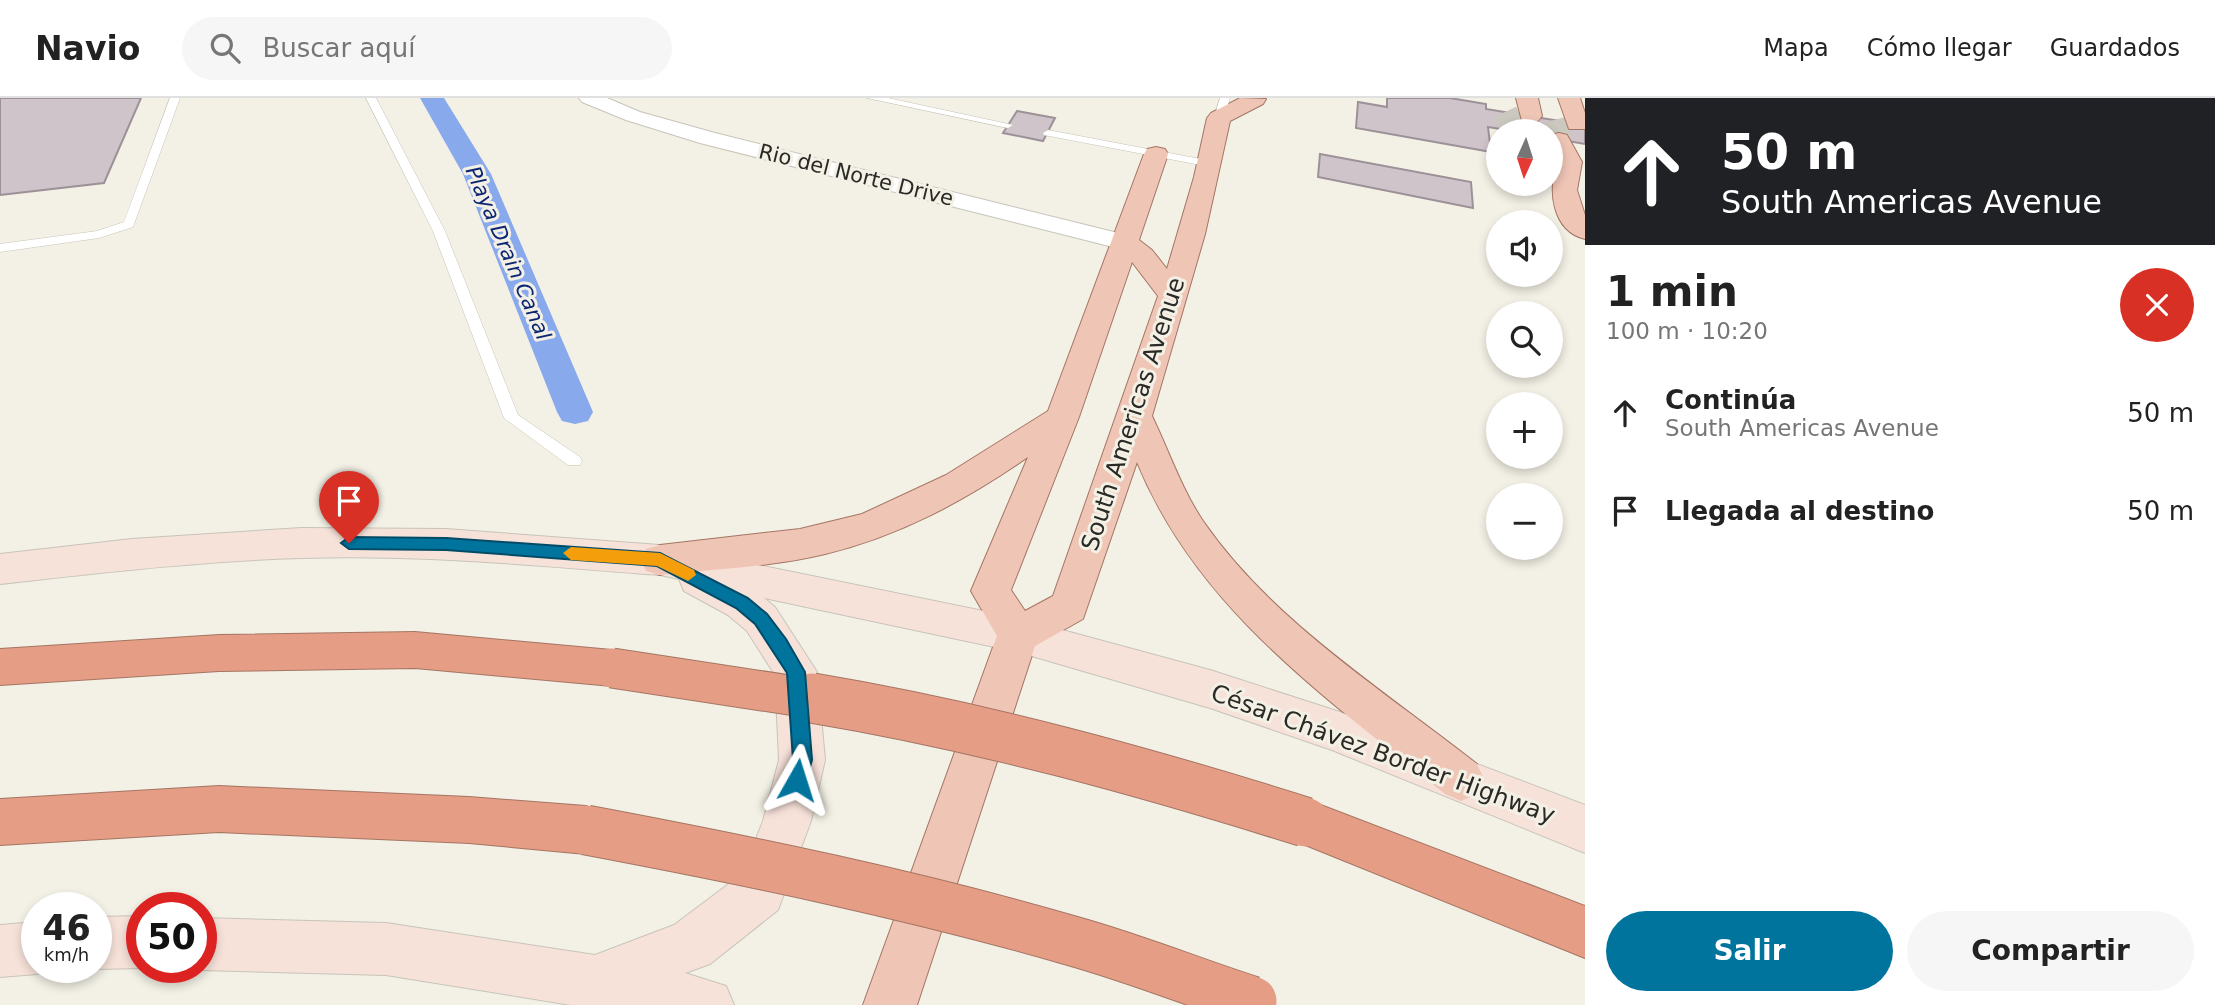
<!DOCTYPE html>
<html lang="es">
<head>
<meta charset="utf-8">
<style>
  :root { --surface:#fff; --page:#f6f6f6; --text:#222; --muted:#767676; --line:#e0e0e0; --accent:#01749e }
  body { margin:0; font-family:"DejaVu Sans",sans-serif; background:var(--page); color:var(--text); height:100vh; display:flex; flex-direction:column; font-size:26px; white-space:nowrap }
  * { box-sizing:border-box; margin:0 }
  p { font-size:23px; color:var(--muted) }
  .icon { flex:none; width:38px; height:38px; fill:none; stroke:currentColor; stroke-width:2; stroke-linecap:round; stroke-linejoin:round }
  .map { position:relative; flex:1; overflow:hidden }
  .details { display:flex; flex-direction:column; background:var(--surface); width:630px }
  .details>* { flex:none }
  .top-card { background:#202124; color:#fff; overflow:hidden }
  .needle { width:46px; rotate:183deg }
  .controls { position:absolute; left:1486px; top:21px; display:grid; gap:14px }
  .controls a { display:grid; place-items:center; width:77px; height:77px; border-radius:50%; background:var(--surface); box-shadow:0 4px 10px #0003; font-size:35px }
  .speed { position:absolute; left:21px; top:794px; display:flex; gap:14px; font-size:35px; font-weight:700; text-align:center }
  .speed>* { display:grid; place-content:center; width:91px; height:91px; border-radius:50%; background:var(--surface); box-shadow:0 4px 10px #0003; line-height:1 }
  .speed small { font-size:18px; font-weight:400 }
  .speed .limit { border:10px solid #d22; background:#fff; color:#111 }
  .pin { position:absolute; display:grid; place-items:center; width:60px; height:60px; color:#fff; margin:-72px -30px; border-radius:50% 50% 50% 0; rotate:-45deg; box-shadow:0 0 7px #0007 }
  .pin .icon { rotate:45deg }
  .me { position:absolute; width:77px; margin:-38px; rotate:6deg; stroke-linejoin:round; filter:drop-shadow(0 0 5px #0008) }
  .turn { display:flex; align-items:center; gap:24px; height:147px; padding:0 21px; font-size:32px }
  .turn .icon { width:91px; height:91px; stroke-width:2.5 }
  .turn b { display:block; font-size:49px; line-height:60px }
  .round { display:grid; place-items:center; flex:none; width:74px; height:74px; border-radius:37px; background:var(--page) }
  .headline { display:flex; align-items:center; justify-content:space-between; height:119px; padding:0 21px }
  h1 { font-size:42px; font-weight:600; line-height:52px }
  .action { display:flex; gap:14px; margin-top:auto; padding:14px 21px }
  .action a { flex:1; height:80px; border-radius:42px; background:var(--accent); color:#fff; font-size:28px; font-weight:600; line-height:80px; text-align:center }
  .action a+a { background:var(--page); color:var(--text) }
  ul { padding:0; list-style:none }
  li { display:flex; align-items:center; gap:21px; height:98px; padding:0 21px }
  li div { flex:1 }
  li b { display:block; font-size:26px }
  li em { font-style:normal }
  header { display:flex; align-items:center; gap:42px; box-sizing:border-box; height:98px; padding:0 35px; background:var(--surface); border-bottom:2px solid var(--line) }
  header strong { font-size:33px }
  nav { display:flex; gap:38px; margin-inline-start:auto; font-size:24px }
  .search { width:490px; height:63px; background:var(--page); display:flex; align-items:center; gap:18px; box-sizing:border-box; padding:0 24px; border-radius:38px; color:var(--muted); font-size:26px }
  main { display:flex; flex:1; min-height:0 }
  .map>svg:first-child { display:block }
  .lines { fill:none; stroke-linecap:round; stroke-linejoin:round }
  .canal { fill:#89a9ed; fill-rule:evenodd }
  .building { fill:#cfc4c9; stroke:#9c9197; stroke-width:2 }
  .primary-tunnel { stroke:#cbc8bf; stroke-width:25; stroke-dasharray:25 12; stroke-linecap:butt }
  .lane-casing { stroke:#c7c4b9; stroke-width:1 }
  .street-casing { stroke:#c7c4b9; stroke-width:2 }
  .secondary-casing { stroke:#c7c4b9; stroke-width:2 }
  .primary-casing { stroke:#a47563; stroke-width:2 }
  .highway-casing { stroke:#a47563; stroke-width:2 }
  .lane { fill:#fff; fill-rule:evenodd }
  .street { fill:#fff; fill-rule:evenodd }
  .secondary { fill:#f7e2da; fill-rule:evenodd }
  .primary { fill:#efc5b6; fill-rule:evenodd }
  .highway { fill:#e59e85; fill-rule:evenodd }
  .highway-bridge-far1-casing { stroke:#a47563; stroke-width:41; stroke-linecap:butt }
  .highway-bridge-casing { stroke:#a47563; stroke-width:51; stroke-linecap:butt }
  .highway-bridge-far1 { stroke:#e59e85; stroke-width:39 }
  .highway-bridge { stroke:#e59e85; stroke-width:49 }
  .route { fill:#01749e; stroke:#014b67; stroke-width:2 }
  .slow { fill:#f59e0b }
  .labels { text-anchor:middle; stroke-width:6; stroke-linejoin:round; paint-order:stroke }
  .far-street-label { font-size:21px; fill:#2a2925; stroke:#f3f0e5 }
  .far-water-label { font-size:21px; font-style:italic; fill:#0c2673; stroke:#f3f0e5 }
  .street-label { font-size:24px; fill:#2a2925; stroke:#f3f0e5 }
</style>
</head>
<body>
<header>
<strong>Navio</strong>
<div class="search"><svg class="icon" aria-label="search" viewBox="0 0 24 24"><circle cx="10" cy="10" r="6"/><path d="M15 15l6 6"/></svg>Buscar aquí</div>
<nav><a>Mapa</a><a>Cómo llegar</a><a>Guardados</a></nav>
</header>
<main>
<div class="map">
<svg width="1585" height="907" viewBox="0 0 1585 907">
  <rect width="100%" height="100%" fill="#f3f0e5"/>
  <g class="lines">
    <!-- canal -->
    <path class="canal" d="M 420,0 L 444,0 L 491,76 L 593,314 L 588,323 L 575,326 L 562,323 L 557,314 L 463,76 Z"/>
  </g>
  <!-- building -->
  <g class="building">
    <path d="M 0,0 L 141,0 L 104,85 L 0,97 Z"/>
    <path d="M 1387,0 L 1450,0 L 1486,6 L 1486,11 L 1585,27 L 1585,46 L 1550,40 L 1550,33 L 1512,33 L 1488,29 L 1491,54 L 1356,30 L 1358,4 L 1387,9 Z"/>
    <path d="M 1017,13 L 1055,20 L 1043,43 L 1003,35 Z"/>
    <path d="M 1320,56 L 1471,84 L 1473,110 L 1318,79 Z"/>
  </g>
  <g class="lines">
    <!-- primary-tunnel -->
    <g class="primary-tunnel">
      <path d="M 1505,14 L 1514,33"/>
      <path d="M 1554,22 L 1559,42"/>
    </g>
    <defs>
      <g id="lane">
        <path d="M 170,0 L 180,0 L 133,129 L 99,140 L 0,154 L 0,146 L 97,133 L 124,124 Z"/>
        <path d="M 366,0 L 376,0 L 445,133 L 518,317 L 580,359 L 582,363 L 580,367 L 568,367 L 504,320 L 433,133 Z"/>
        <path d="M 867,0 L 888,0 L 1013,27 L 1008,30 Z"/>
        <path d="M 1220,0 L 1230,0 L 1224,20 L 1219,23 L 1214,20 Z"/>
        <path d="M 1048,32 L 1211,63 L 1217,66 L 1211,69 L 1044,37 L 1043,35 Z"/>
      </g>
      <path id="street" d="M 579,0 L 607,0 L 640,14 L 715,35 L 1134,139 L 1138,144 L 1134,149 L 1125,152 L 700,45 L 626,22 L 582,4 Z"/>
      <g id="secondary">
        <path d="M 301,430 L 446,431 L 660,447 L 1018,520 L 1210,572 L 1340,614 L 1585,707 L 1585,755 L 1332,652 L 1210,610 L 1018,554 L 764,500 L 775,509 L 817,574 L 825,662 L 811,723 L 778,812 L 710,866 L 685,875 L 726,888 L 734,907 L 571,907 L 386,877 L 201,872 L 195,870 L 201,870 L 201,820 L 386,825 L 595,857 L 674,827 L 742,776 L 763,723 L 779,662 L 775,577 L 747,533 L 728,517 L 684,493 L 679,481 L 660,477 C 540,468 421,456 301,460 C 200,463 100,475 0,486 L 0,456 L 132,441 Z"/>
        <path d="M 142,818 L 143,870 L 96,871 L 93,870 L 96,870 L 96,819 Z"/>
        <path d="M 37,824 L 37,870 L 53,870 L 37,876 L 0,879 L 0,827 Z"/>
      </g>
      <g id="primary">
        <path d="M 1240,0 L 1266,1 L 1263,6 L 1230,23 L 1205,136 L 1152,318 C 1169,353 1181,390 1203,423 C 1272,523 1383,592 1477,666 L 1484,681 L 1477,696 L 1461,703 L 1445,696 C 1326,599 1197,511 1137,364 L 1083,521 L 1035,548 L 917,907 L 863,907 L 997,538 L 971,493 L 1028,359 C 966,402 900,438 825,456 C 771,469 715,471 660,477 L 646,473 L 641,462 L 646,451 L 660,447 L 800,431 L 862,416 L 946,377 L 1048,313 L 1144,56 L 1147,51 L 1156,49 L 1165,51 L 1168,56 L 1139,142 L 1152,152 L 1167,171 L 1194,79 L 1207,20 L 1211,15 ZM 1132,164 L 1158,198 L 1053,498 L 1025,513 L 1011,492 L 1079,319 Z"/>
        <path d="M 1516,0 L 1538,0 L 1542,18 L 1538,23 L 1522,23 Z"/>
        <path d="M 1558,0 L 1580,0 L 1585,15 L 1585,31 L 1569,31 Z"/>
        <path d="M 1559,35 L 1567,37 L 1582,64 L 1577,92 L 1585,117 L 1585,141 C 1552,133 1547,91 1558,64 L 1550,49 L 1550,37 Z"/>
      </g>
      <g id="highway">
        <path d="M 415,534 L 612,552 L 627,557 L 633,570 L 627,583 L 612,588 L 415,570 L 219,573 L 0,587 L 0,551 L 219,537 Z"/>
        <path d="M 219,688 L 469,699 L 586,708 L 603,715 L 610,732 L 603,749 L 586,756 L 469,745 L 219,734 L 0,747 L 0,701 Z"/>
        <path d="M 1305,701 L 1585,808 L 1585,860 L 1288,740 L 1281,724 L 1288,708 Z"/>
      </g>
    </defs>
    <!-- lane casing -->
    <use href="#lane" class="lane-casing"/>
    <!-- street casing -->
    <use href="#street" class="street-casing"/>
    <!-- secondary casing -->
    <use href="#secondary" class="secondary-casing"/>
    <!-- primary casing -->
    <use href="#primary" class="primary-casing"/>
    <!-- highway casing -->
    <use href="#highway" class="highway-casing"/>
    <!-- lane -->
    <use href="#lane" class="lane"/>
    <!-- street -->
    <use href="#street" class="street"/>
    <!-- secondary -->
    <use href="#secondary" class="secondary"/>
    <!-- primary -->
    <use href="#primary" class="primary"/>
    <!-- highway -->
    <use href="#highway" class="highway"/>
    <defs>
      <path id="highway-bridge-far1" d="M 612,570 L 822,602"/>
      <g id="highway-bridge">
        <path d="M 812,600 C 980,628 1143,673 1305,724"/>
        <path d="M 586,732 C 751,763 915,797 1076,844 C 1136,861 1193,884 1252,903"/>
      </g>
    </defs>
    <!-- highway-bridge-far1 casing -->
    <use href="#highway-bridge-far1" class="highway-bridge-far1-casing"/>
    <!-- highway-bridge casing -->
    <use href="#highway-bridge" class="highway-bridge-casing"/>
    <!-- highway-bridge-far1 -->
    <use href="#highway-bridge-far1" class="highway-bridge-far1"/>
    <!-- highway-bridge -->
    <use href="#highway-bridge" class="highway-bridge"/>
  </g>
  <!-- route -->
  <path class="route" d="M 349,439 L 446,440 L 660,455 L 748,500 L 767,516 L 786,541 L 805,574 L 812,662 L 804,689 L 797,692 L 790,689 L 787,682 L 793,662 L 787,575 L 755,526 L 736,510 L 657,468 L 446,452 L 349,451 L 341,445 Z"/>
  <!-- slow -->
  <path class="slow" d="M 571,449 L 660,455 L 694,472 L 696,477 L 688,483 L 657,468 L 571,462 L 563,455 Z"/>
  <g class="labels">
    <!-- far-street labels -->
    <g class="far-street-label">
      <text transform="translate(856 77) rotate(14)" y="7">Rio del Norte Drive</text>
    </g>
    <!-- far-water labels -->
    <g class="far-water-label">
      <text transform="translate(508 155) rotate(67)" y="7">Playa Drain Canal</text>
    </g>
    <!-- street labels -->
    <g class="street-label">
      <text transform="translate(1133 316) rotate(-72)" y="8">South Americas Avenue</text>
      <text transform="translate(1383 656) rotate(20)" y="8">César Chávez Border Highway</text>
    </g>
  </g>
</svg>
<div class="controls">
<a><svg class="needle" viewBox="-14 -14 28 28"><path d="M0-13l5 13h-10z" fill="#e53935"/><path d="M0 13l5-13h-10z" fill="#767676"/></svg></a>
<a><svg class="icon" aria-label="sound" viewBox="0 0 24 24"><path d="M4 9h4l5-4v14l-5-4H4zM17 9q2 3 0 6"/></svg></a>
<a><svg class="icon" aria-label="search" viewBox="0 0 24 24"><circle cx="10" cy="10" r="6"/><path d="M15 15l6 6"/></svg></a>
<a>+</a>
<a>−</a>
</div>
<div class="speed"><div>46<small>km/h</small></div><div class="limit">50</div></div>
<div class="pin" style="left:349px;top:445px;background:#d93025"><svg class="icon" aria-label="arrive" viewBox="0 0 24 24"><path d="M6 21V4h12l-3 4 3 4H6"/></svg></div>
<svg class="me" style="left:797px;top:682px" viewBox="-20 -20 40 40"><path d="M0-17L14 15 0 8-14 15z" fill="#01749e" stroke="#fff" stroke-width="4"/></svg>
</div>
<section class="details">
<div class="top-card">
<div class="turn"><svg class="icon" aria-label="ahead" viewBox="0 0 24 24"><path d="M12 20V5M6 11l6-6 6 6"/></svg><div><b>50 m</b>South Americas Avenue</div></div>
</div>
<div class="headline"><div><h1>1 min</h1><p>100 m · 10:20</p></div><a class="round" style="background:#d93025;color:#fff"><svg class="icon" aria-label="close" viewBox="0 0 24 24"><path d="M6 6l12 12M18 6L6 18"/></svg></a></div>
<ul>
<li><svg class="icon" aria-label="ahead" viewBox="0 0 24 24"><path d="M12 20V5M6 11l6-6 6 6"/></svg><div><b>Continúa</b><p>South Americas Avenue</p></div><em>50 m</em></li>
<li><svg class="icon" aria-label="arrive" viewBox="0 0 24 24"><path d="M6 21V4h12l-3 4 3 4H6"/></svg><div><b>Llegada al destino</b></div><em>50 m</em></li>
</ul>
<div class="action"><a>Salir</a><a>Compartir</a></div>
</section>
</main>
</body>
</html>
